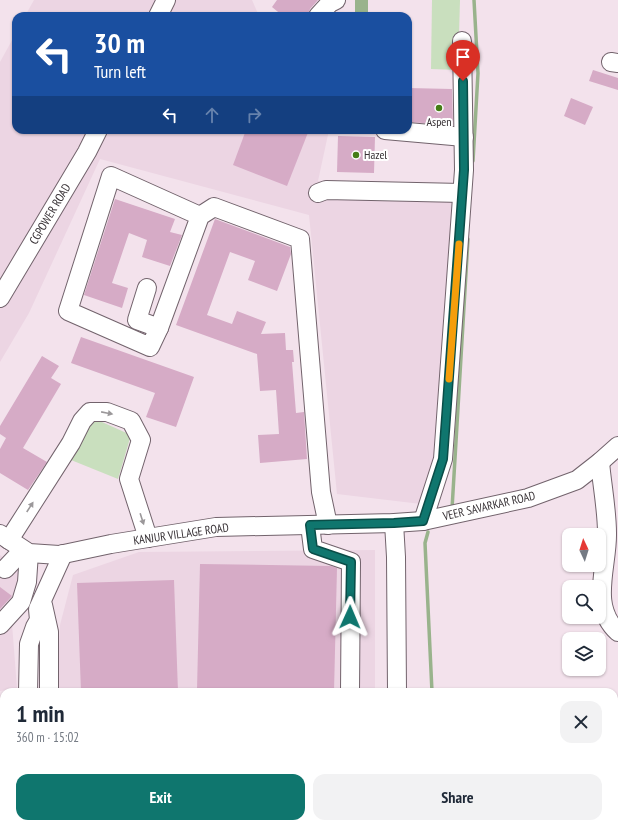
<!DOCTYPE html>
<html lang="en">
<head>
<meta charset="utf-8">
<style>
  :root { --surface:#fff; --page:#f2f2f3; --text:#1f2937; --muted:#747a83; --accent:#0f766e }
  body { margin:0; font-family:"PT Sans Narrow",sans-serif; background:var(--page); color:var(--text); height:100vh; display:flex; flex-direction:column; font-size:15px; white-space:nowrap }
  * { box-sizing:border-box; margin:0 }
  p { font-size:13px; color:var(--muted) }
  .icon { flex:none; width:22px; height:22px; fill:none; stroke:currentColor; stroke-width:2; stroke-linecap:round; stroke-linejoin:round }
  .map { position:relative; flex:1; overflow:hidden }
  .side { position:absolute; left:0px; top:688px; width:618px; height:140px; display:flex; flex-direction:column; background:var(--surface); border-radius:12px 12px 0 0; box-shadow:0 1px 3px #0004 }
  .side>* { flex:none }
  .guide { position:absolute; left:12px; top:12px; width:400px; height:122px; border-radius:12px; box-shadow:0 1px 3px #0004; background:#1a4fa0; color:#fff; overflow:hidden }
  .needle { width:26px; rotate:356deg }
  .controls { position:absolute; left:562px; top:528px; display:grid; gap:8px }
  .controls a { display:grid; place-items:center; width:44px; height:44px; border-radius:8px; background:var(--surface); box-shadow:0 1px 3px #0004; font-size:20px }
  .pin { position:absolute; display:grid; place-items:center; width:34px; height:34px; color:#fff; margin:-41px -17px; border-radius:50% 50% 50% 0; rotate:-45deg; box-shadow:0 0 4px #0007 }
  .pin .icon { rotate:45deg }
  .me { position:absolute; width:44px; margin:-22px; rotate:1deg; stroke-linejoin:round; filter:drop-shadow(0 0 3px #0008) }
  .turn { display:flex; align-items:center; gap:14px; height:84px; padding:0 16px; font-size:18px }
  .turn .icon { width:52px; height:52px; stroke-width:2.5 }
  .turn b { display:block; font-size:28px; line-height:34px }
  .lanes { display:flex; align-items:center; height:38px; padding:0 16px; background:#0003; justify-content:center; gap:20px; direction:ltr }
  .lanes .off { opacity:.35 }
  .round { display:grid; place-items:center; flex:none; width:42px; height:42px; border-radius:12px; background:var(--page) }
  .overview { display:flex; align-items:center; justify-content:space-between; height:68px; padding:0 16px }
  h1 { font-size:24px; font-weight:600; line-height:30px }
  .cta { display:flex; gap:8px; margin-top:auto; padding:8px 16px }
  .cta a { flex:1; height:46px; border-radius:12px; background:var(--accent); color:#fff; font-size:16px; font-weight:600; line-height:46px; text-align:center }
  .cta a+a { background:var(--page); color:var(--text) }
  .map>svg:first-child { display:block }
  .built { fill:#ecd5e3 }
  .green { fill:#c9dfbe }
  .water { fill:#99b38c }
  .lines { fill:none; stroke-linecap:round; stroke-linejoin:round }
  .stream { stroke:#99b38c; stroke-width:3.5 }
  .building { fill:#d6abc6 }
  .minor-casing { stroke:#72636c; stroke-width:20 }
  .minor { stroke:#fff; stroke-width:18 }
  .oneway { fill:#9b989a }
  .route-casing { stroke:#0a4d48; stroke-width:10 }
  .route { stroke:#0f766e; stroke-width:7 }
  .slow { stroke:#f59e0b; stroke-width:7 }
  .poi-dot { fill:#457d16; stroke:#fff; stroke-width:1.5 }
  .labels { text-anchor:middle; stroke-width:4; stroke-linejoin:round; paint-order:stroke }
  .poi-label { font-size:12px; fill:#373135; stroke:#fff }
  .street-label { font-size:12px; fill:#373135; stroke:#fff }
</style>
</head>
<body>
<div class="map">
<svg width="618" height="828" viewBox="0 0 618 828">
  <rect width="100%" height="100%" fill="#f3e2ec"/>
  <!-- built -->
  <g class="built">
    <path d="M 34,0 L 252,0 L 259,16 L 25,16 Z"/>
    <path d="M 16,33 L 16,130 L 329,130 L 318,181 L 453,185 L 438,456 L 421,504 L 337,494 L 309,215 L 100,159 L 29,313 L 0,362 L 0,62 Z"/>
    <path d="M 375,550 L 375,692 L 57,692 L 60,625 L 73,575 L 139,552 Z"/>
    <path d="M 0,555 L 35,582 L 12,624 L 17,688 L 0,691 Z"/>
    <rect x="59" y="824" width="316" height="4"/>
  </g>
  <!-- green -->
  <g class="green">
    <path d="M 432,0 L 460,0 L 458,70 L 431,69 Z"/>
    <path d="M 93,418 L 131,435 L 118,479 L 71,460 Z"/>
  </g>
  <!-- water -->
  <rect class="water" x="355" y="0" width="13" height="16"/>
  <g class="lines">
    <!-- stream -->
    <g class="stream">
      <path d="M 473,161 L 478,73 L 474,0"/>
      <path d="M 452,509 L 468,239"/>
      <path d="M 428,532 L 425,543 L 432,692"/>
      <path d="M 437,824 L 438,828"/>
    </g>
  </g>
  <!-- building -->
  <g class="building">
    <path d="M 277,0 L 318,0 L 310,9 L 308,16 L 283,16 L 272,7 Z"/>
    <path d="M 593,70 L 618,78 L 618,90 L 589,81 Z"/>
    <path d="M 408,88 L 452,89 L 453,125 L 408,122 Z"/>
    <path d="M 571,98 L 593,107 L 585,125 L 564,116 Z"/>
    <path d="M 246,130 L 309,130 L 287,186 L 233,165 Z"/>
    <path d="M 338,136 L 375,137 L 374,173 L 337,172 Z"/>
    <path d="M 115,199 L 175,219 L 170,232 L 182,235 L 170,266 L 142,257 L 147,240 L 129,233 L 112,283 L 128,288 L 122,308 L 84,295 Z"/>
    <path d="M 215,219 L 290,247 L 291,254 L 277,291 L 248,280 L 255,261 L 230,252 L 207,315 L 232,324 L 237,311 L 266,322 L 261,334 L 285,333 L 286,350 L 293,350 L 294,362 L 292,362 L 296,413 L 304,412 L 307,459 L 260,463 L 258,435 L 279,434 L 276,390 L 260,391 L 257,354 L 176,325 Z"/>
    <path d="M 81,337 L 194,377 L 176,427 L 146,417 L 155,393 L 71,363 Z"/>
    <path d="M 42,356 L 59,366 L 51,378 L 61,384 L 23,448 L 47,462 L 28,490 L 0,473 L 0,449 L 6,438 L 0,434 L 0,426 Z"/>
    <path d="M 200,564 L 331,566 L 337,568 L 334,692 L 197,690 Z"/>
    <path d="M 174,580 L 178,692 L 81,692 L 77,583 Z"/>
    <path d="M 0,587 L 12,596 L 0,609 Z"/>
  </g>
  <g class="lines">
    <defs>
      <g id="minor">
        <path d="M 158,16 L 166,0"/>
        <path d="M 318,16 L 330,3 L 336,0"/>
        <path d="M 611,62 L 618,63"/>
        <path d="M 385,130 L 464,137"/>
        <path d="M 318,193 L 326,190 L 462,193"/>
        <path d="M 200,216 L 111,176 L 68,311 L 150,347 L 159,328 L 200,216 L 214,207 L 300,239 L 321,492 L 328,525"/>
        <path d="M 147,288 L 137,320 L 159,328"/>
        <path d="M 0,298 L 87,152 L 98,130"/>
        <path d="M 600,462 C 602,485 607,510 607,533 C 608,566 589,606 618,632"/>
        <path d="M 423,521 L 443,459 L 464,170 L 462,41"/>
        <path d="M 394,523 L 396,557 L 397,692"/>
        <path d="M 310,525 L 313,549 L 351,562 L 350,692"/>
        <path d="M 0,534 L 29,553 L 59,555 L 111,544 L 216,527 L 394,523 L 423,521 L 528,498 L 577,480 L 600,462 L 618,446"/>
        <path d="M 9,540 L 71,443 L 82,421 L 90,412 L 107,412 L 131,421 L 141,440 L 129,479 L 148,538"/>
        <path d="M 5,569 L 23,550"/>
        <path d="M 43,605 L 49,632 L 49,692"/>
        <path d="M 0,625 L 21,602 L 27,582 L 29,553"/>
        <path d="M 28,692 L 29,644 L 35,627 L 39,620 L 38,609 L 63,554"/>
        <path d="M 0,790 L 1,776"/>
        <path d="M 0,822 L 4,821"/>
        <path d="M 397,824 L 397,828"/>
        <path d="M 48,828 L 48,824"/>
      </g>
    </defs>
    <!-- minor casing -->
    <use href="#minor" class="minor-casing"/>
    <!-- minor -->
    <use href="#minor" class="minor"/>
  </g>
  <!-- one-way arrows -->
  <defs><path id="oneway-solid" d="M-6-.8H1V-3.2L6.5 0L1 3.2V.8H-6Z"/></defs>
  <g class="oneway">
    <use href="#oneway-solid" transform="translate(107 413) rotate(11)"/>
    <use href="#oneway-solid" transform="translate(30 507) rotate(-57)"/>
    <use href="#oneway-solid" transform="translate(142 519) rotate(72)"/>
  </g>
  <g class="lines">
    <defs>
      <path id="route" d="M 350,617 L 351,562 L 313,549 L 310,525 L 394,523 L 423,521 L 443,459 L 464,170 L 463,81"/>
    </defs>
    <!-- route casing -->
    <use href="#route" class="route-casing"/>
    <!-- route -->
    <use href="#route" class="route"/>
    <!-- slow -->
    <path class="slow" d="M 449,379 L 459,244"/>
  </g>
  <!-- markers -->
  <g class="poi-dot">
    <circle cx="439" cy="108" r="4"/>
    <circle cx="356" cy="155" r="4"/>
  </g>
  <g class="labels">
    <!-- poi labels -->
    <g class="poi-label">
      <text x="439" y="126">Aspen</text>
      <text x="364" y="159" text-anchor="start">Hazel</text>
    </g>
    <!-- street labels -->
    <g class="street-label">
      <text transform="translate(50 214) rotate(-59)" y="4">CGPOWER ROAD</text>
      <text transform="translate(489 506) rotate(-13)" y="4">VEER SAVARKAR ROAD</text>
      <text transform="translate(181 534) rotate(-8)" y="4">KANJUR VILLAGE ROAD</text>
    </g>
  </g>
</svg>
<div class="controls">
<a><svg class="needle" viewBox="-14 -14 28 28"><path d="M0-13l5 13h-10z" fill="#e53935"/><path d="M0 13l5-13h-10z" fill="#747a83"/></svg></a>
<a><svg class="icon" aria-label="search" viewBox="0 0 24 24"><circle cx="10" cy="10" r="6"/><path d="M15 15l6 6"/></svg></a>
<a><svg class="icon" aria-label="layers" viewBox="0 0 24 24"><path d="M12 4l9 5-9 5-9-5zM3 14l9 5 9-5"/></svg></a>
</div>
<div class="pin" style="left:463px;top:81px;background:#d93025"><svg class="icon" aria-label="arrive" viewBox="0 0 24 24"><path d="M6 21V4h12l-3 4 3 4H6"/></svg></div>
<svg class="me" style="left:350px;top:617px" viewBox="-20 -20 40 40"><path d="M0-17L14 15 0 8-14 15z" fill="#0f766e" stroke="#fff" stroke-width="4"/></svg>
<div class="guide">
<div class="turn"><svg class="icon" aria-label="left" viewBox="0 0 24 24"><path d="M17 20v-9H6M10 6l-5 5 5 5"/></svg><div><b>30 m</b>Turn left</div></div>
<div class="lanes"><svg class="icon" aria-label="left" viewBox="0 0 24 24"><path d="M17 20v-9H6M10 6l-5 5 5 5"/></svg><svg class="icon off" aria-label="ahead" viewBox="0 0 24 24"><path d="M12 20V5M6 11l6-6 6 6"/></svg><svg class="icon off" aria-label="right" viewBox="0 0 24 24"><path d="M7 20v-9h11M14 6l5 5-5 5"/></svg></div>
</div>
<section class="side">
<div class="overview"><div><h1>1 min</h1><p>360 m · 15:02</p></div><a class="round"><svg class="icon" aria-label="close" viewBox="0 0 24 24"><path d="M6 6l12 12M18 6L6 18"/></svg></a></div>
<div class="cta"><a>Exit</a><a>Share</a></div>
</section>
</div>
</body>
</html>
